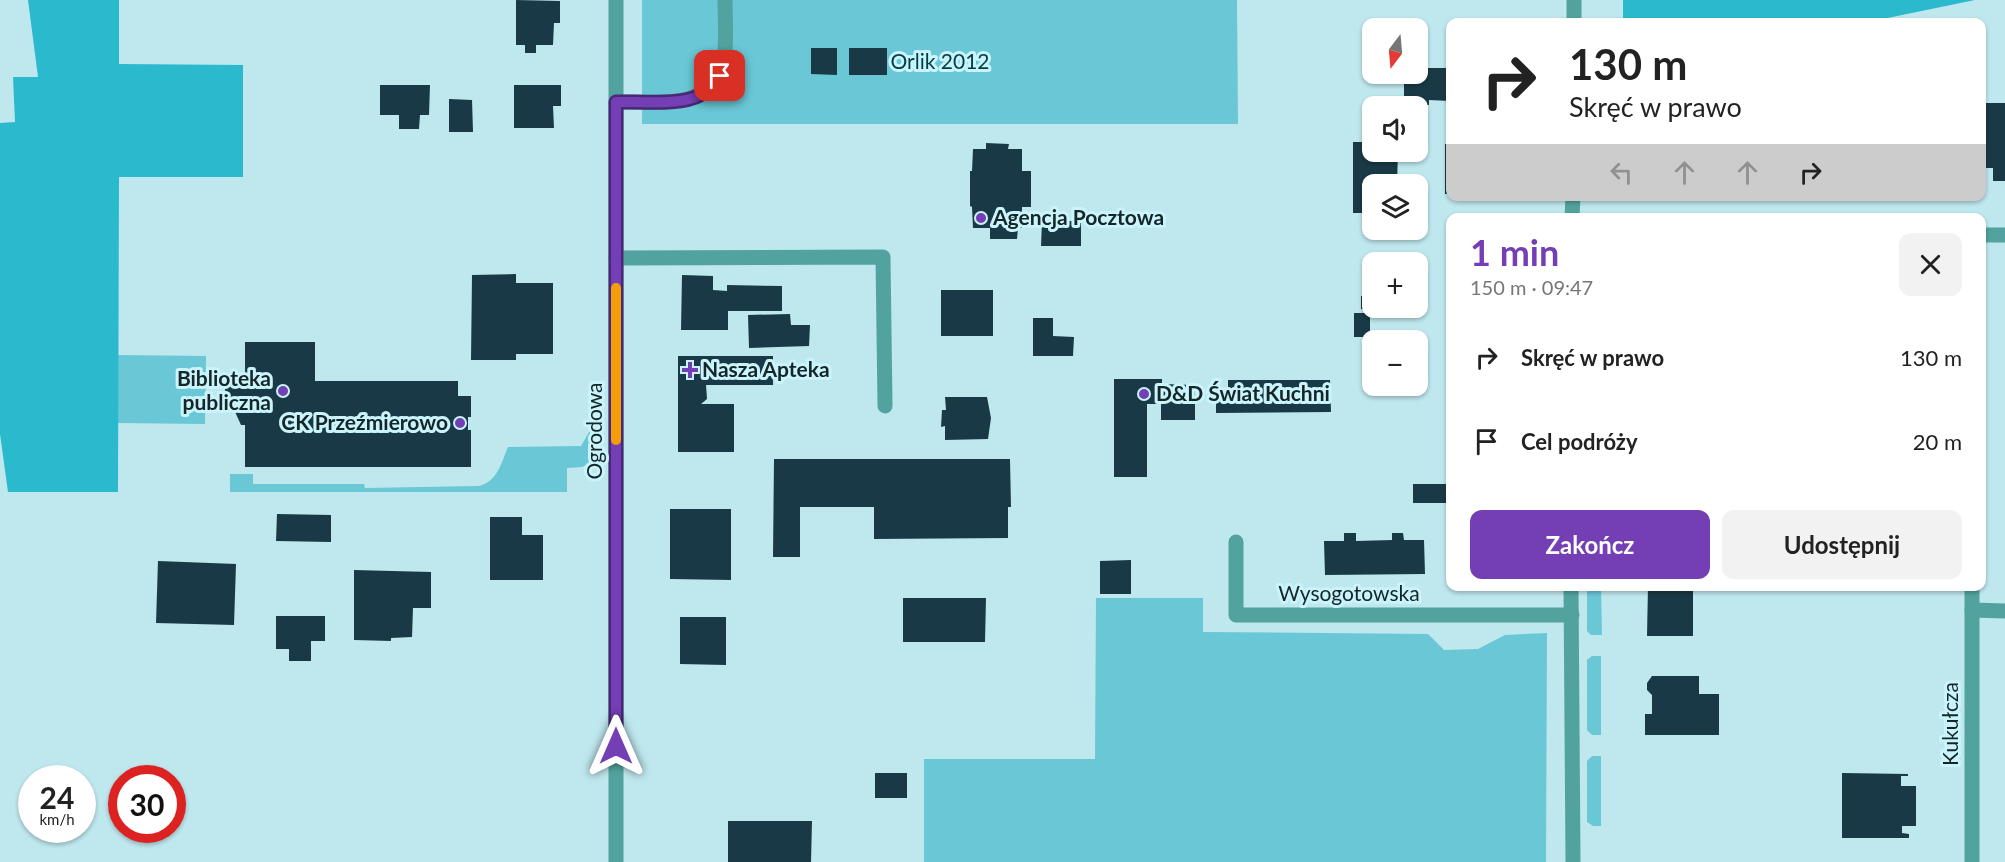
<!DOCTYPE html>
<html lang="pl">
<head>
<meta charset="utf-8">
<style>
  :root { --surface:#fff; --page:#f2f2f2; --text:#222; --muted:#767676; --accent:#743eb5 }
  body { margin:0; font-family:Lato,sans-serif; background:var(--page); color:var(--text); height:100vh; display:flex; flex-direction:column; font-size:22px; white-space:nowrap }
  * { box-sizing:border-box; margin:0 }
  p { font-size:20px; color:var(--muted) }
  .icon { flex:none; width:33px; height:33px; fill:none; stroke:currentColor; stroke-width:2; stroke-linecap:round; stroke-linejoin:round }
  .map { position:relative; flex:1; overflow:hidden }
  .panel { position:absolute; left:1446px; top:213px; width:540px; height:378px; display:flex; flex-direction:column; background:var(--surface); border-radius:12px; box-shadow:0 2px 4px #0004 }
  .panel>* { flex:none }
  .top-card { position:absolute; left:1446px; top:18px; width:540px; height:183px; border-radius:12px; box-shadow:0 2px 4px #0004; background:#fff; color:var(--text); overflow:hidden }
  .needle { width:39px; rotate:196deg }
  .controls { position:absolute; left:1362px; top:18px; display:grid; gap:12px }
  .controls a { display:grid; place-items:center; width:66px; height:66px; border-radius:12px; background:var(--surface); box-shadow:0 2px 4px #0004; font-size:30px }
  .speed { position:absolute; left:18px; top:765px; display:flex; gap:12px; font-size:30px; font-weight:700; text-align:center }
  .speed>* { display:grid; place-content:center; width:78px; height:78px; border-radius:50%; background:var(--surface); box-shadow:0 2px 4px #0004; line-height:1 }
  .speed small { font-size:15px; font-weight:400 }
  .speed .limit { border:9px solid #d22; background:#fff; color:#111 }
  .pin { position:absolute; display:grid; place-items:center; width:51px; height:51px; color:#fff; margin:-26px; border-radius:12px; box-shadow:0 3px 9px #0006 }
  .me { position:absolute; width:66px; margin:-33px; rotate:0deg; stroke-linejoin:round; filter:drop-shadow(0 0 4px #0008) }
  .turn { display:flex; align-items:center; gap:21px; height:126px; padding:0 24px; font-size:27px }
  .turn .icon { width:78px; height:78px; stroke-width:2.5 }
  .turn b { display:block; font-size:42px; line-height:51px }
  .lanes { display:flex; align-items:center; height:57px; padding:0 24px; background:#0003; justify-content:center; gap:30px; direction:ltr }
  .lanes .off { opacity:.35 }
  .round { display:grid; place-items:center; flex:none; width:63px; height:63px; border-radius:12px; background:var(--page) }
  .overview { display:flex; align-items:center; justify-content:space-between; height:102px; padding:0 24px }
  h1 { font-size:36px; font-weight:700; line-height:45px; color:var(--accent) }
  .primary-button { display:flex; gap:12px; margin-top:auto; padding:12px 24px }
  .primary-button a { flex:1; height:69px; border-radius:12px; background:var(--accent); color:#fff; font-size:24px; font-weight:700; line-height:69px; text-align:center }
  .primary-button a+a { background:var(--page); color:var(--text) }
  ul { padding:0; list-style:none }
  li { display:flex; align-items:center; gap:18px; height:84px; padding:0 24px }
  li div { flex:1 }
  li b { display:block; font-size:22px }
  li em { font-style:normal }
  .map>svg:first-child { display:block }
  .green { fill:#6ac7d6 }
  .forest { fill:#2bb9ce }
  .building { fill:#1a3946 }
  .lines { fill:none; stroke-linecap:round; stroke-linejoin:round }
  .minor { stroke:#52a39f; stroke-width:15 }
  .route-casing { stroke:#4b2876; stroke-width:15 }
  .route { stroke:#743eb5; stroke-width:10 }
  .slow { stroke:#f59e0b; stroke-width:10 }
  .poi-dot { fill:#743eb5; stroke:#caf4fb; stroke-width:2 }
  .labels { text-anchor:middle; stroke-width:6; stroke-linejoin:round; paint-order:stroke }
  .park-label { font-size:21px; fill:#003e47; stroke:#caf4fb }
  .poi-label { font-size:21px; font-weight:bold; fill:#152528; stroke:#caf4fb; text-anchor:start }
  .street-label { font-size:21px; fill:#152528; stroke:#caf4fb }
</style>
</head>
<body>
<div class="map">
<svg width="2005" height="862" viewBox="0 0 2005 862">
  <rect width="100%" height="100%" fill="#bee7ee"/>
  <!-- green -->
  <g class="green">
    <path d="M 642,0 L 1237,0 L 1238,124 L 642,124 Z"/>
    <path d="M 118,355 L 206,356 L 205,424 L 118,423 Z"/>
    <path d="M 592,427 L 592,462 L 582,467 L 567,468 L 567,492 L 230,492 L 230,474 L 253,474 L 253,484 L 364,484 L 365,488 L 479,486 C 498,481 501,463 508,447 L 581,446 Z"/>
    <path d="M 1587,587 L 1601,587 L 1602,635 L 1591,635 L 1587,631 Z"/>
    <path d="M 1096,598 L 1203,598 L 1203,632 L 1428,634 L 1444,650 L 1478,649 L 1505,635 L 1547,633 L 1546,862 L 924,862 L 924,759 L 1095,759 Z"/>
    <path d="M 1592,656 L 1601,656 L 1601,735 L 1592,735 L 1587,730 L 1587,660 Z"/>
    <path d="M 1592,756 L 1601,756 L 1601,826 L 1593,826 L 1587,822 L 1587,761 Z"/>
  </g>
  <!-- forest -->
  <g class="forest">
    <path d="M 28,0 L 119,0 L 119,64 L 243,65 L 243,177 L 119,177 L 118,492 L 8,492 L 0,434 L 0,123 L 15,122 L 13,77 L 38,77 Z"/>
    <path d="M 1623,0 L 1975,0 L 1868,22 L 1623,22 Z"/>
  </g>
  <!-- building -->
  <g class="building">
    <path d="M 516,0 L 560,1 L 560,23 L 554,23 L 553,45 L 536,45 L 536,53 L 525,53 L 525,45 L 516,45 Z"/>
    <path d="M 1450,38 L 1450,101 L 1429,100 L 1429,105 L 1404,105 L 1404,74 L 1418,74 L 1418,47 L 1428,47 L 1428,68 L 1447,68 L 1447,39 Z"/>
    <path d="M 811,48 L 837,48 L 837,75 L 811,74 Z"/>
    <rect x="849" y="48" width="38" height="27"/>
    <path d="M 380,85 L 430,85 L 429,115 L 420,115 L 419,129 L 399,129 L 399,115 L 380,115 Z"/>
    <path d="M 514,85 L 561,85 L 561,106 L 553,106 L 554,128 L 514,128 Z"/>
    <path d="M 449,99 L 472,100 L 473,132 L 449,132 Z"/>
    <path d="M 1982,103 L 2005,103 L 2005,181 L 1993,181 L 1993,168 L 1982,168 Z"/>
    <path d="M 1353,142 L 1372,142 L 1372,152 L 1398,152 L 1397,184 L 1372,184 L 1372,213 L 1353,213 Z"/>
    <path d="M 986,143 L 1009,144 L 1008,149 L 1022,149 L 1022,171 L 1031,171 L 1031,207 L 1022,207 L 1022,228 L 1018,228 L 1017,239 L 990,239 L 990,228 L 973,228 L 972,207 L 970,206 L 970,171 L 972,171 L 973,149 L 986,149 Z"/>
    <rect x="1445" y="144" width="5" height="50"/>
    <path d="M 1042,221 L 1081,221 L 1081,246 L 1041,246 Z"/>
    <path d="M 516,274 L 516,283 L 553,283 L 553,354 L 516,354 L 516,360 L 471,360 L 472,275 Z"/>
    <path d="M 682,275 L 713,276 L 713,290 L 727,291 L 727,285 L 782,286 L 782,311 L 728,311 L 728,330 L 681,330 Z"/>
    <rect x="941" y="290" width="52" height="46"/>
    <rect x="1361" y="296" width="11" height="13"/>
    <rect x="1379" y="308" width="28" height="3"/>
    <rect x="1354" y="313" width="16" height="24"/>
    <path d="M 790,314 L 791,325 L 810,325 L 809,346 L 749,348 L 748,315 Z"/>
    <path d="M 1033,318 L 1053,318 L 1053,336 L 1074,337 L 1073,356 L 1033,356 Z"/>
    <path d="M 245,342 L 315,342 L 315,381 L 458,381 L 458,396 L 471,396 L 471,417 L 468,417 L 468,430 L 471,430 L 471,467 L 245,467 L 245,425 L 241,425 L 221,381 L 245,381 Z"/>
    <path d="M 678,356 L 773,356 L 773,385 L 706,385 L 707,399 L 701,404 L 734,404 L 734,452 L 678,452 Z"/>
    <path d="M 1114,379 L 1162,379 L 1162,384 L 1195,385 L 1195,420 L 1161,420 L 1161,404 L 1147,404 L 1147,477 L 1114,477 Z"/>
    <path d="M 1228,380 L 1330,380 L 1331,412 L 1216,413 L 1216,391 L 1228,391 Z"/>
    <path d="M 945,397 L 987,397 L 991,418 L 988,439 L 945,440 L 945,426 L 941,427 L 942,410 L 946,410 Z"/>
    <path d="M 774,459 L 1010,459 L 1011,507 L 1008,507 L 1008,538 L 874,539 L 874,507 L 800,507 L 800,557 L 773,557 Z"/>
    <rect x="1413" y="484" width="37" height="19"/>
    <path d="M 670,509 L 731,509 L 731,580 L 670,579 Z"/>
    <path d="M 277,514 L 331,515 L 331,542 L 276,541 Z"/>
    <path d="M 490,517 L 522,517 L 522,535 L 543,535 L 543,580 L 490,580 Z"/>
    <path d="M 1344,533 L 1356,533 L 1356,541 L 1392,540 L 1392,533 L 1403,533 L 1404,540 L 1424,540 L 1425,574 L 1325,575 L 1324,541 L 1344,541 Z"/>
    <path d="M 1131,560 L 1131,594 L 1100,594 L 1100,561 Z"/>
    <path d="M 158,561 L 236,564 L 234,625 L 156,623 Z"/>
    <path d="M 354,570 L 431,572 L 431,608 L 413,608 L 412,637 L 391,638 L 391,641 L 354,640 Z"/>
    <path d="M 1648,586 L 1693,586 L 1693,636 L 1647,636 Z"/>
    <path d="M 903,598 L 986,598 L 985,642 L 903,642 Z"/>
    <path d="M 276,616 L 325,616 L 325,641 L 311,641 L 311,661 L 289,661 L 289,649 L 276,649 Z"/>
    <path d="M 680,617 L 726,617 L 726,665 L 680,664 Z"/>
    <path d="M 1652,676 L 1699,676 L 1699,694 L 1719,694 L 1719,735 L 1645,735 L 1645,714 L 1652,714 L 1652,695 L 1647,690 L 1647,683 Z"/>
    <rect x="875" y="773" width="32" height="25"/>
    <path d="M 1842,773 L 1908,774 L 1908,776 L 1901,776 L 1901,786 L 1916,786 L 1916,826 L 1902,826 L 1902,833 L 1909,834 L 1909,838 L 1842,838 Z"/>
    <path d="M 728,821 L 812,821 L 811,862 L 728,862 Z"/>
  </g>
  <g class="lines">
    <!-- minor -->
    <g class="minor">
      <path d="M 616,0 L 616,862"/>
      <path d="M 1574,22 L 1574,0"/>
      <path d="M 616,102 C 655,101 715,112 724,60 C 727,41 725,19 725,0"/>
      <path d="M 1572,218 L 1573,196"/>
      <path d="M 1982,235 L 2005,235"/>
      <path d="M 616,258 L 883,257 L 885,406"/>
      <path d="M 1236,542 L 1236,615 L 1572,615"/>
      <path d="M 1571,586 L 1573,862"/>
      <path d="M 1972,586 L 1972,862"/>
      <path d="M 1972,610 L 2005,611"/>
    </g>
  </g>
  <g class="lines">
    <defs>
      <path id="route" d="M 616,746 L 616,102 C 638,101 681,106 700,95 C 708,90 714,83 720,76"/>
    </defs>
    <!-- route casing -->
    <use href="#route" class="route-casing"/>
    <!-- route -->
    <use href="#route" class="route"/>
    <!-- slow -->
    <path class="slow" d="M 616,288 L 616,440"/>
  </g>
  <!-- markers -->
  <g class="poi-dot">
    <circle cx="981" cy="218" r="6"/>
    <path d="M687 361h6v6h6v6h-6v6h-6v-6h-6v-6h6z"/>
    <circle cx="283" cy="391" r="6"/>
    <circle cx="1144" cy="394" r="6"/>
    <circle cx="460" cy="423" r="6"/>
  </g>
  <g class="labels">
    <!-- park labels -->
    <g class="park-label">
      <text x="940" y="69">Orlik 2012</text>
    </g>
    <!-- poi labels -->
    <g class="poi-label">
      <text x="993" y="225">Agencja Pocztowa</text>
      <text x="702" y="377">Nasza Apteka</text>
      <text x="271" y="386" text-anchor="end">Biblioteka<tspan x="271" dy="24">publiczna</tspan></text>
      <text x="1156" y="401">D&amp;D Świat Kuchni</text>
      <text x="448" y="430" text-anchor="end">CK Przeźmierowo</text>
    </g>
    <!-- street labels -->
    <g class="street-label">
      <text transform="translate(595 431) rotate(-90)" y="7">Ogrodowa</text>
      <text x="1349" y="601">Wysogotowska</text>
      <text transform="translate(1951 724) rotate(-90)" y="7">Kukułcza</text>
    </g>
  </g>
</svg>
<div class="controls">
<a><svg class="needle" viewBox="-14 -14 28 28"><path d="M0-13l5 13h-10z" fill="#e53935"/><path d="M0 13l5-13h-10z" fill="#767676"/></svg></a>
<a><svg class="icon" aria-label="sound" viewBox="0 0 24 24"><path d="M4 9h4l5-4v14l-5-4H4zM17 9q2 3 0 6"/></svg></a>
<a><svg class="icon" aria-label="layers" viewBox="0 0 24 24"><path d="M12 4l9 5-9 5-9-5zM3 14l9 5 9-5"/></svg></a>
<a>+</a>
<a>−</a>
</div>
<div class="speed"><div>24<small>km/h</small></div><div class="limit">30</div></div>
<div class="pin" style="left:720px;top:76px;background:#d93025"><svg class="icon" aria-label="arrive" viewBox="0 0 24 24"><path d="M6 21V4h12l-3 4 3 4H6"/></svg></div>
<svg class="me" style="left:616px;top:746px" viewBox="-20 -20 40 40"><path d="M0-17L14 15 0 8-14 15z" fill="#743eb5" stroke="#fff" stroke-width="4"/></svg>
<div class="top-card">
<div class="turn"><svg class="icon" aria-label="right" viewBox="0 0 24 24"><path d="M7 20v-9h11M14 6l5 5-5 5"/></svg><div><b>130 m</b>Skręć w prawo</div></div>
<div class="lanes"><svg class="icon off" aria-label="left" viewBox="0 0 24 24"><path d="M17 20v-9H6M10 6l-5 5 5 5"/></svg><svg class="icon off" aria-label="ahead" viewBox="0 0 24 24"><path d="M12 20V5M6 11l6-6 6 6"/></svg><svg class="icon off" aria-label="ahead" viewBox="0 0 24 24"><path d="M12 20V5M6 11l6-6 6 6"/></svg><svg class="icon" aria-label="right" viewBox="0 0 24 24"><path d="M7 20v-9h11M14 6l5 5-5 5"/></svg></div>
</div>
<section class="panel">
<div class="overview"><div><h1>1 min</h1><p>150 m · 09:47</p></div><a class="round"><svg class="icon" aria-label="close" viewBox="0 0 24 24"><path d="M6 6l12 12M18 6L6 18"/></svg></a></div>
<ul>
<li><svg class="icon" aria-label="right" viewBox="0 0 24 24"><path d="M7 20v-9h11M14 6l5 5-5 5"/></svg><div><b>Skręć w prawo</b></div><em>130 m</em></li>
<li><svg class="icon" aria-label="arrive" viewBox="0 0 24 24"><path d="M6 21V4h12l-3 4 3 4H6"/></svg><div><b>Cel podróży</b></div><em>20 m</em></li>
</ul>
<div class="primary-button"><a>Zakończ</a><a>Udostępnij</a></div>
</section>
</div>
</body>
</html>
